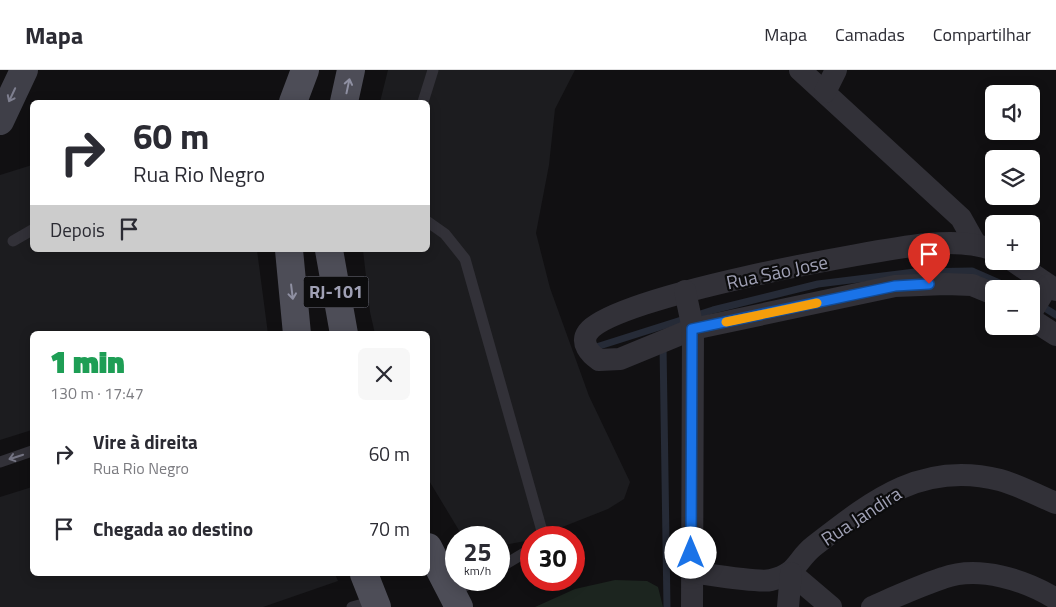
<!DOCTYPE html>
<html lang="pt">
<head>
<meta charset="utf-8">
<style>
  :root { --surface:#fff; --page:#f7f7f7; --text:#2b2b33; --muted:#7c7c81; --line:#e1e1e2 }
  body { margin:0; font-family:"Titillium Web",sans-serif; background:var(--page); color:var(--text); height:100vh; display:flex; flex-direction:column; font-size:19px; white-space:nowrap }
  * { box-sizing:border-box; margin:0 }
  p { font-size:16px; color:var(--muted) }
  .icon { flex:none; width:28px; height:28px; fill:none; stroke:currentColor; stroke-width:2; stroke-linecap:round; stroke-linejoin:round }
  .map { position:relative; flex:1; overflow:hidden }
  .details { position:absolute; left:30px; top:261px; width:400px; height:245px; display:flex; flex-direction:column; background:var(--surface); border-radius:8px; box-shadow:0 2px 12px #0003 }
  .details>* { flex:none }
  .banner { position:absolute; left:30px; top:30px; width:400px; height:152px; border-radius:8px; box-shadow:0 2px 12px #0003; background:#fff; color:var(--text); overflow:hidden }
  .controls { position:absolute; left:985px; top:15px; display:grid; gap:10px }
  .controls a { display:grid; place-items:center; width:55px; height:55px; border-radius:8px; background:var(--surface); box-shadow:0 2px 12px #0003; font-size:25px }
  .speed { position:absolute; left:445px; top:456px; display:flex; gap:10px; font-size:25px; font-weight:700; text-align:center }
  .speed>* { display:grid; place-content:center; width:65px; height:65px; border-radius:50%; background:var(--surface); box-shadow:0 2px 12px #0003; line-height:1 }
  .speed small { font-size:12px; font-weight:400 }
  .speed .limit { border:8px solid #d22; background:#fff; color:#111 }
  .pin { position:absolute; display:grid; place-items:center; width:42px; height:42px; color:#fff; margin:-51px -21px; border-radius:50% 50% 50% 0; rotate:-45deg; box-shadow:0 0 5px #0007 }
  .pin .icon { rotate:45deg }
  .me { position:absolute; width:55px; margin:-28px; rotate:0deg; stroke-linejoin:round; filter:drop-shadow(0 0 4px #0008) }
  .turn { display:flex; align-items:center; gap:18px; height:105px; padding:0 20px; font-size:22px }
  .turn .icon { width:65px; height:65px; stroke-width:2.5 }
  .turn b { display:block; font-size:35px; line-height:42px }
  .then { display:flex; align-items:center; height:48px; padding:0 20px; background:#0003; gap:10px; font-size:19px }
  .round { display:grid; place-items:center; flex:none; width:52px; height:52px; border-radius:8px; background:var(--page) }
  .overview { display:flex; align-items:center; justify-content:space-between; height:85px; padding:0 20px }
  h1 { font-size:30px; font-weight:800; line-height:38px; color:#1e9e55 }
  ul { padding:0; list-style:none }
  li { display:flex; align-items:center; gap:15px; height:75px; padding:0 20px }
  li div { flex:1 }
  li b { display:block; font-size:19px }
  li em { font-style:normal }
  header { display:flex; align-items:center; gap:30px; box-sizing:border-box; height:70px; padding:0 25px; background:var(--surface); border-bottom:1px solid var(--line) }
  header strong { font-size:24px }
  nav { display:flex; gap:28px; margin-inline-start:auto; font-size:18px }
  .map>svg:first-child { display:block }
  .built { fill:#1c1c1f }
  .green { fill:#1c251f }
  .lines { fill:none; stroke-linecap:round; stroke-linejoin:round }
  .stream { stroke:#262b37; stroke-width:7 }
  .service { stroke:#323138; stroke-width:11 }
  .minor { stroke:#323138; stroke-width:22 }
  .secondary { stroke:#3f3f48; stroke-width:28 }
  .primary { stroke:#4d4d57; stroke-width:28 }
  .oneway { stroke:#8f90a2 }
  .oneway2 { stroke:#7e7f8f }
  .oneway3 { stroke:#747483 }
  .route-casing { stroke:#114b97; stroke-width:12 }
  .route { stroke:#1a73e8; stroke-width:9 }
  .slow { stroke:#f59e0b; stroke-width:9 }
  .labels { text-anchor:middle; stroke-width:4.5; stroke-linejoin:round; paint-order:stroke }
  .shield { fill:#0c0c0d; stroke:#747483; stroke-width:1 }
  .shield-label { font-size:18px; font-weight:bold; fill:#a0a1b5 }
  .street-label { font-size:19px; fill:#a0a1b5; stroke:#0c0c0d }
</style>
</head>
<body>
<header>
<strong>Mapa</strong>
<nav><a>Mapa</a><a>Camadas</a><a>Compartilhar</a></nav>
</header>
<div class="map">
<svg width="1056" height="537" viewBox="0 0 1056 537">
  <rect width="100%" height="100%" fill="#111012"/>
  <!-- built -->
  <g class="built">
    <path d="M 388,0 L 575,0 L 555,39 L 549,95 L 536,163 L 550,218 L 589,326 L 630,412 L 624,429 L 608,439 L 537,467 L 531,468 L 531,470 L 499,476 L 499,468 L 463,467 L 428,409 L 428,264 L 375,264 L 370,242 L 363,180 L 428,180 L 428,32 L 380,32 Z"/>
    <path d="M 32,95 L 32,180 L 257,180 L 268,264 L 32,264 L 32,360 L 0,370 L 0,105 Z"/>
    <path d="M 32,417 L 32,504 L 335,504 L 338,511 L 263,537 L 0,537 L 0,427 Z"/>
  </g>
  <!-- green -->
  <path class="green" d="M 615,510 L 647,511 L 658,517 L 663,537 L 535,537 L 575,519 Z"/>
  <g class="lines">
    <!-- stream -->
    <g class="stream">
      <path d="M 1040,235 L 1056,245"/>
      <path d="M 663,275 L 667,537"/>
      <path d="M 593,278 L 713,240 L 818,214 L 915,202 L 972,201 L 1013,219"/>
    </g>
    <!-- service -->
    <g class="service">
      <path d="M 423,32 L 433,0"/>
      <path d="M 428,152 L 445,164 L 465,189 L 542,461 L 539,468"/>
      <path d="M 13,171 L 32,160"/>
      <path d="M 0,392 L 32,381"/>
      <path d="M 499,498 L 531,479"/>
      <path d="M 452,523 L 476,510"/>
      <path d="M 352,537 L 374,531"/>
    </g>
    <!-- minor -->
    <g class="minor">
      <path d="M 800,0 L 961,148 L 975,173"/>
      <path d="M 825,22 L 836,0"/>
      <path d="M 994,180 C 972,172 950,172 927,174 C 874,180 614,226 588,262 C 580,273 590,284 599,290 L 620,289 L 693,259 L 895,216 L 946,214 L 972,215 L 994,224"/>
      <path d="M 1013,191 L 1056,220"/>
      <path d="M 685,221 L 693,259 L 692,537"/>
      <path d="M 1031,243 L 1048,215"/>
      <path d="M 1031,249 L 1056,265"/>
      <path d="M 691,502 C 707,504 759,513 771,510 C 798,504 796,490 814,476 C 872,431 922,390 1000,410 C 1019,415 1038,426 1056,433"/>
      <path d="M 791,503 L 831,537"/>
      <path d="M 788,537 L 791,503"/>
      <path d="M 872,537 C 895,527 919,516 943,508 C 979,495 1025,510 1056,529"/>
    </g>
    <!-- secondary -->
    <path class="secondary" d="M 0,51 L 24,0"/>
    <!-- primary -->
    <g class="primary">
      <path d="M 293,32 L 305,0"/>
      <path d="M 344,32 L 351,0"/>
      <path d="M 289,180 L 297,264"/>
      <path d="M 329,180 L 344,264"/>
      <path d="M 428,477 L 459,537"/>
      <path d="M 364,504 L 377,537"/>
    </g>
  </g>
  <!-- one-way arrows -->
  <defs><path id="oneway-shaft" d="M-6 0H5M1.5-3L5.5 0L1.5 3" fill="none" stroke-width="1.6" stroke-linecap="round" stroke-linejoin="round" transform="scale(1.25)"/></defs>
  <g class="oneway">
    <use href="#oneway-shaft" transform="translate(348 16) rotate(-78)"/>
    <use href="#oneway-shaft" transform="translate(292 222) rotate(83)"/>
  </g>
  <use class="oneway2" href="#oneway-shaft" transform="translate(12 25) rotate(115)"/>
  <use class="oneway3" href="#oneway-shaft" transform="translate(16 387) rotate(162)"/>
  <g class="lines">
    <defs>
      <path id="route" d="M 691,483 L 692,259 L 895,216 L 929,214"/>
    </defs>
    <!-- route casing -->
    <use href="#route" class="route-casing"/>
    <!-- route -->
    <use href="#route" class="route"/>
    <!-- slow -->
    <path class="slow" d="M 726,252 L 817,233"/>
  </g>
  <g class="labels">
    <!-- shield labels -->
    <rect class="shield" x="303.5" y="206.5" width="65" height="31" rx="4"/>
    <g class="shield-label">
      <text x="336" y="228">RJ-101</text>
    </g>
    <!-- street labels -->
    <g class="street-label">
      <text transform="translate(777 202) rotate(-12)" y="7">Rua Sāo Jose</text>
      <text transform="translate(861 446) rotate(-33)" y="7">Rua Jandira</text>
    </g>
  </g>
</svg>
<div class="controls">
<a><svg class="icon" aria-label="sound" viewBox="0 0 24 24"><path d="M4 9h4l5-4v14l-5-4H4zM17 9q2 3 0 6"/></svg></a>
<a><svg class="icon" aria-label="layers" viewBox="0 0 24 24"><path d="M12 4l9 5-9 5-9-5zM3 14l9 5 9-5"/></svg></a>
<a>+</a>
<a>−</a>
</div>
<div class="speed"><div>25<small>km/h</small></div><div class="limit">30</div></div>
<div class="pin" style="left:929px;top:214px;background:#d93025"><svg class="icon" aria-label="arrive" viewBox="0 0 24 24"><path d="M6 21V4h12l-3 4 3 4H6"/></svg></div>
<svg class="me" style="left:691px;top:483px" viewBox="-20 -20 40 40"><circle r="19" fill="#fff"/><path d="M0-13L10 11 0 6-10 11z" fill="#1a73e8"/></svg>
<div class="banner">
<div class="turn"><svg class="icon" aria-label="right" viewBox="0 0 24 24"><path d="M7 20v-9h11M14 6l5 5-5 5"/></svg><div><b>60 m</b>Rua Rio Negro</div></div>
<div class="then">Depois<svg class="icon" aria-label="arrive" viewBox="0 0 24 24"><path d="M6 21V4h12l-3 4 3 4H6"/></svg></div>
</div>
<section class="details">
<div class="overview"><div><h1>1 min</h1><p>130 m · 17:47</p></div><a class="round"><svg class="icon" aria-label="close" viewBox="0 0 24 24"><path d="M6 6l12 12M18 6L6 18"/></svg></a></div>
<ul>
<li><svg class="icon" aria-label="right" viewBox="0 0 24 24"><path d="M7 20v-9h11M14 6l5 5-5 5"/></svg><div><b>Vire à direita</b><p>Rua Rio Negro</p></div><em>60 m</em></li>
<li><svg class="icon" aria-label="arrive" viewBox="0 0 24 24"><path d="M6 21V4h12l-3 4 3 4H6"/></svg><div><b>Chegada ao destino</b></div><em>70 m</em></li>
</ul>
</section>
</div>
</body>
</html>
